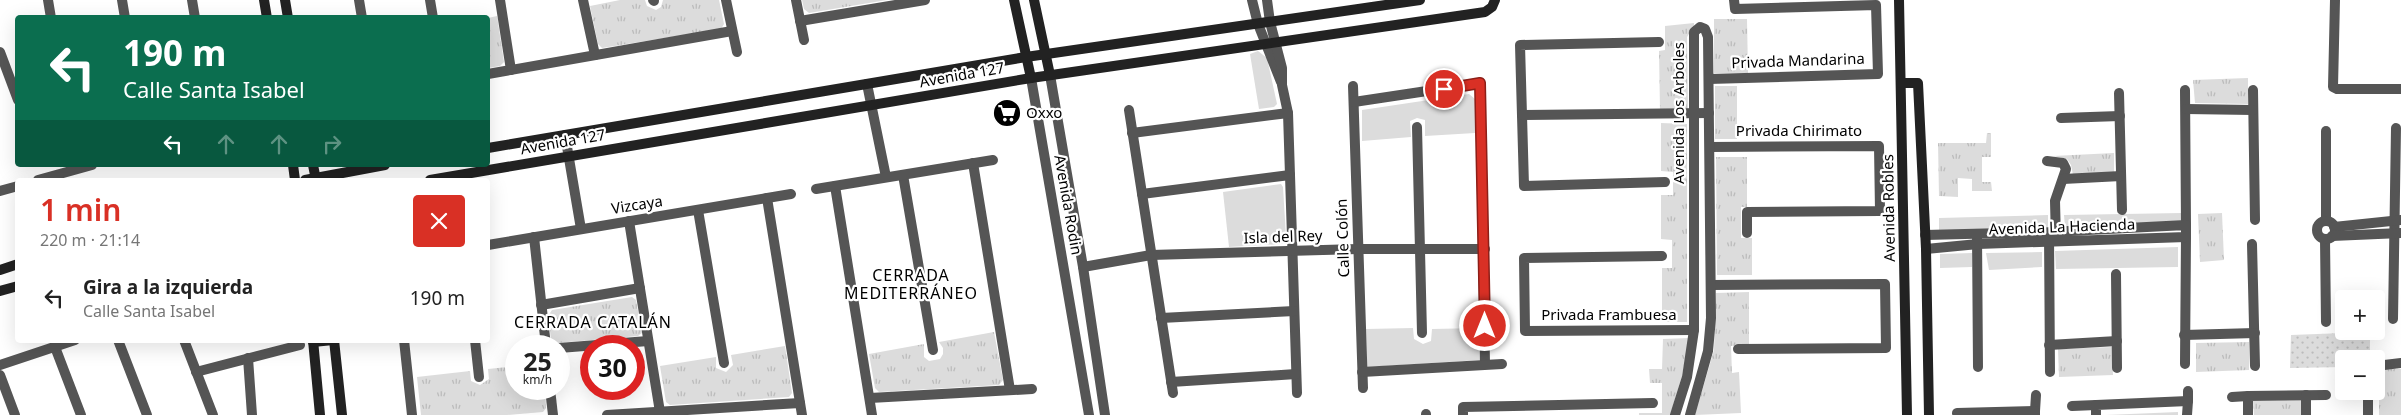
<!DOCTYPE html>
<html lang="es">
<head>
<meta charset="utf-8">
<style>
  :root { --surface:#fff; --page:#f6f6f6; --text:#222; --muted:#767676; --accent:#d93025 }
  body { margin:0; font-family:"Noto Sans",sans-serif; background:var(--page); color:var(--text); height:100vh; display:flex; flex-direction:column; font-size:19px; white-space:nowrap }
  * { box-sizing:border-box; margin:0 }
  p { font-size:16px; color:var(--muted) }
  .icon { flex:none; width:28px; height:28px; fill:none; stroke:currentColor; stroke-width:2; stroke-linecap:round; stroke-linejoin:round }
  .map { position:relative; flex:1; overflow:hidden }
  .panel { position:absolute; left:15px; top:178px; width:475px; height:165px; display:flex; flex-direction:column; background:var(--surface); border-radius:5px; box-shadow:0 5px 20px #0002 }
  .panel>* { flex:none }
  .banner { position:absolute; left:15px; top:15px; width:475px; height:152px; border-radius:5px; box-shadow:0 5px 20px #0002; background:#0b6e4f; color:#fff; overflow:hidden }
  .fabs { position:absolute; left:2335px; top:290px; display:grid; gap:10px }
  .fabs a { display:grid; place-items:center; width:50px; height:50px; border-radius:5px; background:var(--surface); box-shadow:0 5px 20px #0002; font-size:25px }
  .speed { position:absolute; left:505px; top:335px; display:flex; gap:10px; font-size:25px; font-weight:700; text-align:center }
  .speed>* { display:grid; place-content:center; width:65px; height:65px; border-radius:50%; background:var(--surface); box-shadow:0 5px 20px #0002; line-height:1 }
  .speed small { font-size:12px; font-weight:400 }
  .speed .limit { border:8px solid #d22; background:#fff; color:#111 }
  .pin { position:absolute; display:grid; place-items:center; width:42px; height:42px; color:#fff; margin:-21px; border:2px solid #fff; border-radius:50%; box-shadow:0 1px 5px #0007 }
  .me { position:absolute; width:55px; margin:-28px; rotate:0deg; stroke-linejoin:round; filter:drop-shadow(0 0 4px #0008) }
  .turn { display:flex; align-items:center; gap:18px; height:105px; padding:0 25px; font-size:22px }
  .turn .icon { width:65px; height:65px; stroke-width:2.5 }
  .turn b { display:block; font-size:35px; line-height:42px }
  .lanes { display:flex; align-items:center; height:48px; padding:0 25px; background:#0003; justify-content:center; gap:25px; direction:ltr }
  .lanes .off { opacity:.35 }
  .round { display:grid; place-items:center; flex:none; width:52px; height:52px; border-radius:5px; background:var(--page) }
  .summary { display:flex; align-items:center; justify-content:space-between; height:85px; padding:0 25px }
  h1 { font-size:30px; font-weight:600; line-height:38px; color:var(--accent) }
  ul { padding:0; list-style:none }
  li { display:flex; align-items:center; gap:15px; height:70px; padding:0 25px }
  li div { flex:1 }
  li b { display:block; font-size:19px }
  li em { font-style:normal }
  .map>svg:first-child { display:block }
  .grass { fill:url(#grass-dots) }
  .park { fill:url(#park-tufts) }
  .garden { fill:#dcdcdc }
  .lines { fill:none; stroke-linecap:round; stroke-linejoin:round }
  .minor { stroke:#555; stroke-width:10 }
  .tertiary { stroke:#555; stroke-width:10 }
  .secondary { stroke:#222; stroke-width:10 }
  .route-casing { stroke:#8d1f18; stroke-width:12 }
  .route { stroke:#d93025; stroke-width:9 }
  .labels { text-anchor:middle; stroke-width:4.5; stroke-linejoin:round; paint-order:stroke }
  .street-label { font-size:15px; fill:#000; stroke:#fff }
  .poi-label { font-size:15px; fill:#000; stroke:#fff; text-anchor:start }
  .neighbourhood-label { font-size:16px; letter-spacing:1px; fill:#000; stroke:#fff }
</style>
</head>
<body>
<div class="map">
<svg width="2401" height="415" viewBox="0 0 2401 415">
  <defs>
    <pattern id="grass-dots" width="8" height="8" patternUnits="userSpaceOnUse" patternTransform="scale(1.25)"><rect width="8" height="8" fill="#dcdcdc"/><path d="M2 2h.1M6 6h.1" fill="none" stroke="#bbb" stroke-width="1.8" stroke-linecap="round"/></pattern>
    <pattern id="park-tufts" width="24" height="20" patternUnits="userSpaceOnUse" patternTransform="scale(1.25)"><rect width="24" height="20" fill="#dcdcdc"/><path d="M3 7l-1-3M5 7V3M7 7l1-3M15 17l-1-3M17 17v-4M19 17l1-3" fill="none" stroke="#bbb"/></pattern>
  </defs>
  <rect width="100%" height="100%" fill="#fff"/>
  <!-- grass -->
  <path class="grass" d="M 2370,332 L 2370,358 L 2344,359 L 2344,367 L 2290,368 L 2291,335 Z"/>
  <!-- park -->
  <g class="park">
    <path d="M 620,0 L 645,0 L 647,6 L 656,10 L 661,7 L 663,0 L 719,0 L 724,24 L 721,29 L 602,48 L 598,44 L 590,6 Z"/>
    <path d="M 802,0 L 887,0 L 809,13 L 804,9 Z"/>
    <path d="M 497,16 L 504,62 L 500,66 L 488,68 L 488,18 Z"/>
    <path d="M 1714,19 L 1747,19 L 1748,73 L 1714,73 Z"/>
    <path d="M 1694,23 L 1694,27 L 1687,37 L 1688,110 L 1660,110 L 1659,51 L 1665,50 L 1665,26 Z"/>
    <path d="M 2248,78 L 2248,104 L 2195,103 L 2193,80 Z"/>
    <rect x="1715" y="86" width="22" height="53"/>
    <path d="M 1661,123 L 1687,124 L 1687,322 L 1662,322 L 1662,268 L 1672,268 L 1672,240 L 1661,239 L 1661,195 L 1673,195 L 1673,172 L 1661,171 Z"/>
    <path d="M 1987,133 L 1991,133 L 1991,157 L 1982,157 L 1982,182 L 1991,182 L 1992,191 L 1972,191 L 1972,179 L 1958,178 L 1958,197 L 1939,196 L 1938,143 L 1986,143 Z"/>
    <path d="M 2114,153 L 2114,174 L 2073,175 L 2071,165 L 2067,159 L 2053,156 Z"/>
    <path d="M 1716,157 L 1747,157 L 1747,207 L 1741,207 L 1741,238 L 1752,238 L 1752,275 L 1717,275 Z"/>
    <path d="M 2222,213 L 2224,260 L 2200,262 L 2198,214 Z"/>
    <path d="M 1749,292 L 1749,344 L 1731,346 L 1732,373 L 1739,372 L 1741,413 L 1695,415 L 1714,350 L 1716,293 Z"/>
    <path d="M 632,297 L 636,300 L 642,333 L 638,336 L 557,343 L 551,339 L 548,316 L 552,310 Z"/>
    <path d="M 994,332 L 1003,380 L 999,385 L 879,392 L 875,388 L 869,354 L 924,344 L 924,357 L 929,361 L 940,359 L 943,354 L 943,348 L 939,342 Z"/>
    <path d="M 1689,338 L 1682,376 L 1670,415 L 1639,415 L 1639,413 L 1662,413 L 1662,383 L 1650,383 L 1649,369 L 1662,369 L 1663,339 Z"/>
    <path d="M 2249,342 L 2249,370 L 2196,372 L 2196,343 Z"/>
    <path d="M 785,346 L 792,393 L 789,397 L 670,405 L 666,402 L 660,366 L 716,357 L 716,368 L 726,372 L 733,365 L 731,355 Z"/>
    <path d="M 2112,347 L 2113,375 L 2059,377 L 2058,349 Z"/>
    <path d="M 516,366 L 516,389 L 545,389 L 546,408 L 543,412 L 507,415 L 421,415 L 417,377 L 470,371 L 471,381 L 480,385 L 489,379 L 488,369 Z"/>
    <path d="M 2384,369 L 2401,369 L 2401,415 L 2379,415 L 2379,374 Z"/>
    <path d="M 2302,400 L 2302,415 L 2254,415 L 2253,401 Z"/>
    <path d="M 2178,412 L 2178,415 L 2106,415 Z"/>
  </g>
  <!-- garden -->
  <g class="garden">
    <path d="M 1258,51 L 1267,58 L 1277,104 L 1274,107 L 1259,109 L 1250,54 Z"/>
    <path d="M 1469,94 L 1475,99 L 1475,133 L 1425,136 L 1425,120 L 1417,118 L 1410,121 L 1411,137 L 1362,141 L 1362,110 Z"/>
    <path d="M 1281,184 L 1283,187 L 1286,237 L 1282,244 L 1229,247 L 1223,192 Z"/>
    <path d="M 2182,213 L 2182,224 L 2065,227 L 2064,215 Z"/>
    <path d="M 2048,215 L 2048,227 L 1939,233 L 1939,218 Z"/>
    <path d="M 2178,247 L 2178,267 L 2056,269 L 2055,251 Z"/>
    <path d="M 2042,252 L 2042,267 L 1989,270 L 1986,253 Z"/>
    <path d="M 1972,253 L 1972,267 L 1940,268 L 1940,254 Z"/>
    <path d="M 1413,328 L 1414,339 L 1423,344 L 1431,341 L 1432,329 L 1479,328 L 1480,360 L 1367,367 L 1366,329 Z"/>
  </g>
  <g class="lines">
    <!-- minor -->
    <g class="minor">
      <path d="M 48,0 L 51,18"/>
      <path d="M 122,0 L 125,18"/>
      <path d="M 192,0 L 195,18"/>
      <path d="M 359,0 L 362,18"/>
      <path d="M 430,0 L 433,18"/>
      <path d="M 500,0 L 511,70"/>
      <path d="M 583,0 L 595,55"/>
      <path d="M 653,0 L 654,1"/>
      <path d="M 726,0 L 737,52"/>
      <path d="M 796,0 L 804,40"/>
      <path d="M 1252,0 L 1258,24 L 1281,82"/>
      <path d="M 1267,0 L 1270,22 L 1282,68 L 1282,85 L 1288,113 L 1297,393"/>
      <path d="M 2335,0 L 2333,87 L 2337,89 L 2401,89"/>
      <path d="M 800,21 L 925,0"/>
      <path d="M 1659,42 L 1520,45 L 1524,186 L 1665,182"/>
      <path d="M 0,52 L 18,100"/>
      <path d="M 488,74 L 732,31"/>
      <path d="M 1709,79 L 1878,74 L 1876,5 L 1735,9 L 1734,0"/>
      <path d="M 867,84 L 886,177"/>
      <path d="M 1353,86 L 1363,388"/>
      <path d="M 2185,90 L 2186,225"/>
      <path d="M 2253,90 L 2255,220"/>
      <path d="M 2119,93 L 2122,210"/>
      <path d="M 1354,102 L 1480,83 L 1485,364"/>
      <path d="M 2186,109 L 2253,110"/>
      <path d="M 1129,110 L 1173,393"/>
      <path d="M 1522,115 L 1709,113"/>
      <path d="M 2061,118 L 2120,116"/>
      <path d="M 1417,127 L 1422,333"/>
      <path d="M 2326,131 L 2326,221"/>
      <path d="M 1132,133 L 1288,113"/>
      <path d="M 565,135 L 581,229"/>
      <path d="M 1710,147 L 1879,146 L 1880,211 L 1747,212 L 1747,233"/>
      <path d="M 2047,161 L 2063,163 L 2066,169 L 2055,201 L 2056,240"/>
      <path d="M 973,163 L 1010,390"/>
      <path d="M 903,175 L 933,350"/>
      <path d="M 2063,179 L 2121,176"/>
      <path d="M 38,180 L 92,165"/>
      <path d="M 835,186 L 872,415"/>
      <path d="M 816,189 L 993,160"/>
      <path d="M 0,191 L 18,186"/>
      <path d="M 1142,194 L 1290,175"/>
      <path d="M 767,198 L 802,415"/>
      <path d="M 698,210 L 724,363"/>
      <path d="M 629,221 L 660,412"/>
      <path d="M 2049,233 L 2050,372"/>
      <path d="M 1977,235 L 1978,367"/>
      <path d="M 534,237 L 546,346"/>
      <path d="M 2325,239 L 2326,322"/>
      <path d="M 2252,244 L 2255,366"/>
      <path d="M 488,245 L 791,194"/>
      <path d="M 1662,256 L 1524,258 L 1525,331 L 1694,330"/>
      <path d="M 2116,274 L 2117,368"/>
      <path d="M 1711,285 L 1885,284 L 1886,348 L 1738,349"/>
      <path d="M 541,305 L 640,288"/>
      <path d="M 1161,318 L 1294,311"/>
      <path d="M 2393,319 L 2396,128"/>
      <path d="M 2184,335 L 2255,333"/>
      <path d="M 118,340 L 147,415"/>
      <path d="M 184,340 L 213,415"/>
      <path d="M 404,340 L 412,415"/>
      <path d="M 475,340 L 479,377"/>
      <path d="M 2049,345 L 2117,341"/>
      <path d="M 55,347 L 81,415"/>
      <path d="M 559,348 L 648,341"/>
      <path d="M 248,358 L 252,415"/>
      <path d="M 2185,364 L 2186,237"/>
      <path d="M 0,365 L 75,340"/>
      <path d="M 2376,366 L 2401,363"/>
      <path d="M 196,372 L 300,345"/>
      <path d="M 1362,372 L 1502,364"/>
      <path d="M 0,375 L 15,415"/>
      <path d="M 1171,382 L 1296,374"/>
      <path d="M 550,389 L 553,415"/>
      <path d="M 2232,397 L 2248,396"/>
      <path d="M 870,398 L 1032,389"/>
      <path d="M 2188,401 L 2188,391"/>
      <path d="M 2072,406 L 2096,405"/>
      <path d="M 2035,411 L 2036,395"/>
      <path d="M 1957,413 L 2035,411 L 2035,415"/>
      <path d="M 1426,414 L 1426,415"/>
      <path d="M 607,415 L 800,403"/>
      <path d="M 1463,415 L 1463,407 L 1653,403"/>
      <path d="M 2096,415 L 2096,405 L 2188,401 L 2187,415"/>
      <path d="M 2248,415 L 2248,396 L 2326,395"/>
      <path d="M 2306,415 L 2306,395"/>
      <path d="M 2368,415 L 2368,391"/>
    </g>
    <!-- tertiary -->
    <g class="tertiary">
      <path d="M 1050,75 L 1083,267 L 1105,415"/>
      <path d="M 1031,78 L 1089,415"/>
      <circle cx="2326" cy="230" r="9"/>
      <path d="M 2334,227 L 2401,220"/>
      <path d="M 1925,235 L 2049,232 L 2186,225 L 2186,237 L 1978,244 L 1926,249"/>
      <path d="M 2332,236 L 2401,233"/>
      <path d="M 1083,267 L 1151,255 L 1358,249 L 1485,249"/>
      <path d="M 1675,415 L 1687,377 L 1694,330 L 1694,32 L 1700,27 L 1705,29 L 1708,37 L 1711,318 L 1708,351 L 1690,415"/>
    </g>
    <!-- secondary -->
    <g class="secondary">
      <path d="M 264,0 L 267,18"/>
      <path d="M 285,0 L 288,18"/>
      <path d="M 1014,0 L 1031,78"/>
      <path d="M 1034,0 L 1050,75"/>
      <path d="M 1899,0 L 1907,415"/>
      <path d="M 1901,83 L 1918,83 L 1926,249 L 1929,415"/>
      <path d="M 488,148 L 1026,57 L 1420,0"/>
      <path d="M 293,165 L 295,180"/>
      <path d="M 313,165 L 316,180"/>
      <path d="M 305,180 L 385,165"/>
      <path d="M 430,180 L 1031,78 L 1485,12 L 1492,7 L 1495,0"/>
      <path d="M 0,270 L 18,264"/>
      <path d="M 0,291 L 18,286"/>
      <path d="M 313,340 L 320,415"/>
      <path d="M 334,340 L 342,415"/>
      <path d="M 313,342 L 333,340"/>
    </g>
  </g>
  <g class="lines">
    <defs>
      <path id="route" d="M 1444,89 L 1480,83 L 1485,326"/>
    </defs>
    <!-- route casing -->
    <use href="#route" class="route-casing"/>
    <!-- route -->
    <use href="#route" class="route"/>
  </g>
  <!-- icons -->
  <defs>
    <symbol id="supermarket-disc" viewBox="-11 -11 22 22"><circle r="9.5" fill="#000" stroke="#fff"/><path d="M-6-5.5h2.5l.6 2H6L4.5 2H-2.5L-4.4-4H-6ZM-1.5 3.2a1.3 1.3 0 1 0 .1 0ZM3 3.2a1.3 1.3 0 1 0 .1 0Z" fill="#fff"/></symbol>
  </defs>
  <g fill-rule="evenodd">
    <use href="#supermarket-disc" x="991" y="97" width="32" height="32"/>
  </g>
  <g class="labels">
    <!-- street labels -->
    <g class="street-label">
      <text transform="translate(1798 61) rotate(-2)" y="5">Privada Mandarina</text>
      <text transform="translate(962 75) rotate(-10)" y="5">Avenida 127</text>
      <text transform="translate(1679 113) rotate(-90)" y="5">Avenida Los Arboles</text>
      <text x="1799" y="136">Privada Chirimato</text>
      <text transform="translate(563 142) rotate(-10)" y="5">Avenida 127</text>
      <text transform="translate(637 205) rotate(-9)" y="5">Vizcaya</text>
      <text transform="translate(1068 205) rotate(80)" y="5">Avenida Rodin</text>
      <text transform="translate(1889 208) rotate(-91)" y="5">Avenida Robles</text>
      <text transform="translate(2062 227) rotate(-2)" y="5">Avenida La Hacienda</text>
      <text transform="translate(1283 237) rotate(-2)" y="5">Isla del Rey</text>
      <text transform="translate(1343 238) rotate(-92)" y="5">Calle Colón</text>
      <text x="1609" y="320">Privada Frambuesa</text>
    </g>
    <!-- poi labels -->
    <g class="poi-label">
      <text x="1026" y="118">Oxxo</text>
    </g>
    <!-- neighbourhood labels -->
    <g class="neighbourhood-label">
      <text x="911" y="281">CERRADA<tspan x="911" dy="18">MEDITERRÁNEO</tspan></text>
      <text x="593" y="328">CERRADA CATALÁN</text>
    </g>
  </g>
</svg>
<div class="fabs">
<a>+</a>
<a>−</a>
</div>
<div class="speed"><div>25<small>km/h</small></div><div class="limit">30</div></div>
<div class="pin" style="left:1444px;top:89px;background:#d93025"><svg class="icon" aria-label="arrive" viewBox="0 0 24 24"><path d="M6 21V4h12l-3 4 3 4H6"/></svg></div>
<svg class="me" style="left:1485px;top:326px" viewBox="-20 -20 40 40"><circle r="17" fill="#d93025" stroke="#fff" stroke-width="3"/><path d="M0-11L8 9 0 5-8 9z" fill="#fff"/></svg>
<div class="banner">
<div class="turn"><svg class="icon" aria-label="left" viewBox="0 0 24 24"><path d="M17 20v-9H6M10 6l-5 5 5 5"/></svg><div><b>190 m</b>Calle Santa Isabel</div></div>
<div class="lanes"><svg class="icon" aria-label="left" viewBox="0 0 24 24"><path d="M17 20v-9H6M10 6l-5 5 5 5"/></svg><svg class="icon off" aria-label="ahead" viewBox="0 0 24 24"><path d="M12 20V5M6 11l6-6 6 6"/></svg><svg class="icon off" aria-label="ahead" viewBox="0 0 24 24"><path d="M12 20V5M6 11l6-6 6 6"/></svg><svg class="icon off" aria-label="right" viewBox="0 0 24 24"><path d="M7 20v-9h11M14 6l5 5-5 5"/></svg></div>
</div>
<section class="panel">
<div class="summary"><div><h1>1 min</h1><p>220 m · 21:14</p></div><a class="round" style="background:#d93025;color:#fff"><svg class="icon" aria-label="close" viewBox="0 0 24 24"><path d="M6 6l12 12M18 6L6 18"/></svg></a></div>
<ul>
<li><svg class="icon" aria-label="left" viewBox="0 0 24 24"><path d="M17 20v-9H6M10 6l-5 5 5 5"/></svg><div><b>Gira a la izquierda</b><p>Calle Santa Isabel</p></div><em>190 m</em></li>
</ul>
</section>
</div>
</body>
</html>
